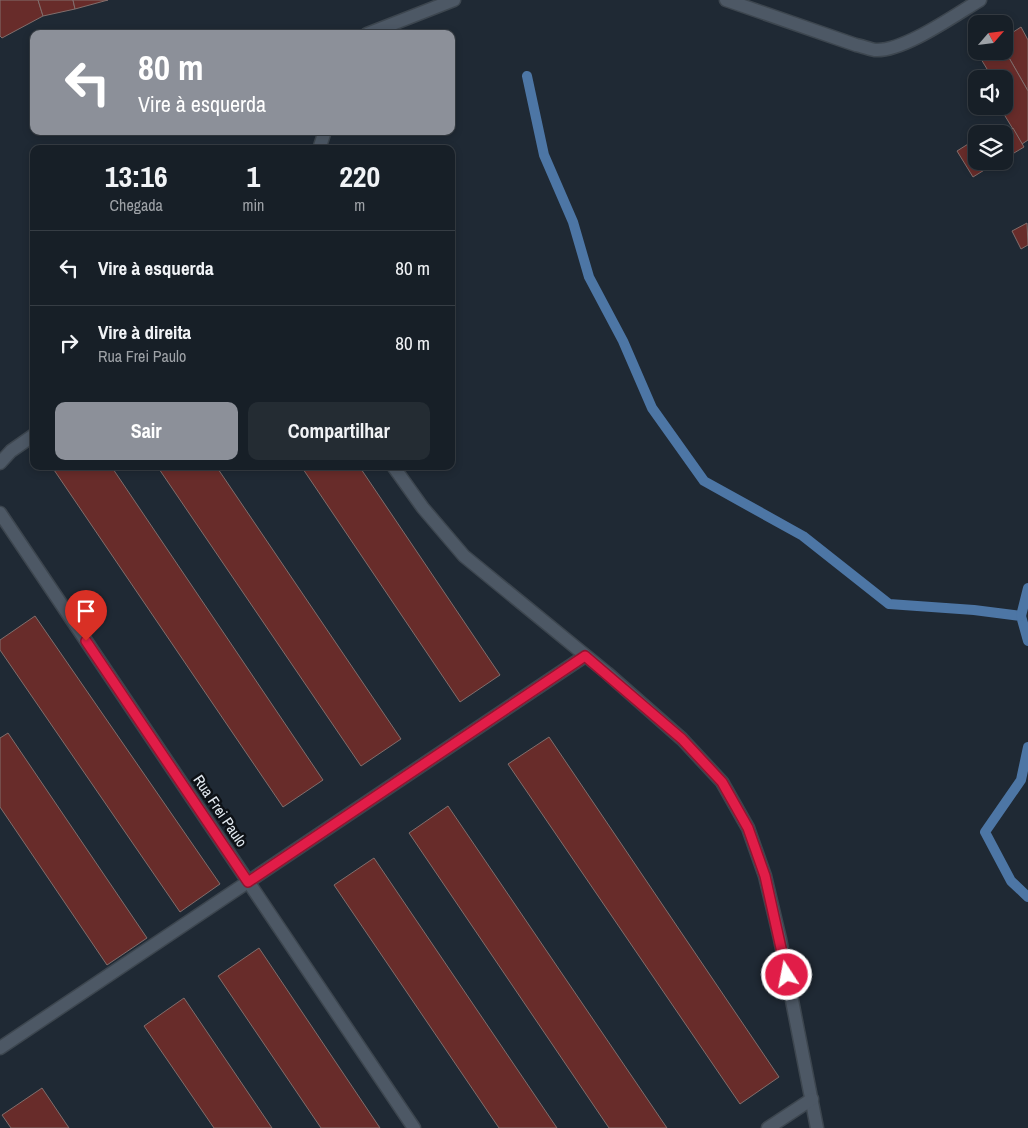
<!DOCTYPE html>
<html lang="pt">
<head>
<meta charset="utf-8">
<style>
  :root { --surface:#171f27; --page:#242c33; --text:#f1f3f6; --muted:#9ea2a7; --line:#363d44; --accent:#8c9099 }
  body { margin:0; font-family:"Archivo Narrow",sans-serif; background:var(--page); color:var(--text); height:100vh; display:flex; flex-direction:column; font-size:19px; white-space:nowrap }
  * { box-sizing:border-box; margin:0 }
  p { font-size:16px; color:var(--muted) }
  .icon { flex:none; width:28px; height:28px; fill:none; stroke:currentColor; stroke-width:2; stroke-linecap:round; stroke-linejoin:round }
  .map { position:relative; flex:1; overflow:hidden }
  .side { position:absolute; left:30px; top:145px; width:425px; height:325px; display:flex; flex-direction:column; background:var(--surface); border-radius:10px; box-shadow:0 2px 8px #0003,0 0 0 1px var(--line) }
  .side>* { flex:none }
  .guide { position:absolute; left:30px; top:30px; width:425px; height:105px; border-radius:10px; box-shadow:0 2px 8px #0003,0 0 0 1px var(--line); background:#8c9099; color:#fff; overflow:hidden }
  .needle { width:32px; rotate:62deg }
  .controls { position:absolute; left:968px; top:15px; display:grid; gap:10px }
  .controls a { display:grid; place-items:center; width:45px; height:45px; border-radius:10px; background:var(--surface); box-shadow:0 2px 8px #0003,0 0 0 1px var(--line); font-size:25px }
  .pin { position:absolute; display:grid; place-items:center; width:42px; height:42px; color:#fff; margin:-51px -21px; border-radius:50% 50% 50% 0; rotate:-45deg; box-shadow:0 0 5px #0007 }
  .pin .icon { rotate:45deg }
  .me { position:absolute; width:55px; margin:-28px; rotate:349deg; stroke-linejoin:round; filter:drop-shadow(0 0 4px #0008) }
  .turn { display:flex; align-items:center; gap:18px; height:105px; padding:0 25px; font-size:22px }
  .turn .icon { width:65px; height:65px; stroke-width:2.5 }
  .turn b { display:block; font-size:35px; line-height:42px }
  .eta { display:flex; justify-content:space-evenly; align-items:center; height:85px; text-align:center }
  .eta b { font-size:30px; font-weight:700; line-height:35px }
  .primary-button { display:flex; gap:10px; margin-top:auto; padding:10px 25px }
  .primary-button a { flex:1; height:58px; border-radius:10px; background:var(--accent); color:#fff; font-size:20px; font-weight:700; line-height:58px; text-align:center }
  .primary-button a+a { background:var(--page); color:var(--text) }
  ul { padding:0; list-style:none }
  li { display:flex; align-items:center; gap:15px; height:75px; padding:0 25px; border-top:1px solid var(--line) }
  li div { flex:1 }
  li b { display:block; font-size:19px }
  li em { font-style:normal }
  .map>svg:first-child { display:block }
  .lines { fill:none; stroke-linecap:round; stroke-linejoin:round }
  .stream { stroke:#4d76a5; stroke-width:10 }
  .building { fill:#682c2a; stroke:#816e6c }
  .lane-casing { stroke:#3d464f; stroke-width:15 }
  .street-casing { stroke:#3d464f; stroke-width:15 }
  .lane { stroke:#4d5865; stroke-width:12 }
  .street { stroke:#4d5865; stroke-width:12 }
  .route-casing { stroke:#92132f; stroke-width:12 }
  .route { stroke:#e11d48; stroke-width:9 }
  .labels { text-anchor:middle; stroke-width:5; stroke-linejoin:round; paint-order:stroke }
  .street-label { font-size:15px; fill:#e3eaf1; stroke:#0d1116 }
</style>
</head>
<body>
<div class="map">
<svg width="1028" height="1128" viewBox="0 0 1028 1128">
  <rect width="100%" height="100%" fill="#1f2934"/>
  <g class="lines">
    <!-- stream -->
    <g class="stream">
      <path d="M 527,76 L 544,155 L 573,222 L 589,277 L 623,341 L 652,408 L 704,481 L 803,536 L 889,604 L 974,610 L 1021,616 L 1028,641"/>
      <path d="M 1021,616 L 1028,588"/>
      <path d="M 1028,747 L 1021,780 L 985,832 L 1011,881 L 1028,897"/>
    </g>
  </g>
  <!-- building -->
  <g class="building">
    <path d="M 0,0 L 38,0 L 43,16 L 2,38 L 0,36 Z"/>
    <path d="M 38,0 L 73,0 L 75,9 L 43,16 Z"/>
    <path d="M 73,0 L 108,0 L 75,9 Z"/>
    <path d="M 1021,27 L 1028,40 L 1028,91 L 1004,49 L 1004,38 Z"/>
    <path d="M 1004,49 L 1028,91 L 1028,140 L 1022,144 L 999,106 L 1004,106 L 1004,79 L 993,79 L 978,54 L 983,51 L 1004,51 Z"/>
    <path d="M 1013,128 L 1024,147 L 1004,159 L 1004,134 Z"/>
    <path d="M 976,139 L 976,161 L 999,161 L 973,177 L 957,151 Z"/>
    <path d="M 1027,223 L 1028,245 L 1021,249 L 1012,231 Z"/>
    <path d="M 111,466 L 323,780 L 283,807 L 52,467 Z"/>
    <path d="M 157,466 L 216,466 L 401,739 L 361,766 Z"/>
    <path d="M 301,466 L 359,466 L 500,675 L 460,702 Z"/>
    <path d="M 35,616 L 220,884 L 180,912 L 0,650 L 0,640 Z"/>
    <path d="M 8,733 L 147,938 L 107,965 L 0,807 L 0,738 Z"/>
    <path d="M 549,737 L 779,1077 L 740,1104 L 508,764 Z"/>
    <path d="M 448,806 L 667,1128 L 609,1128 L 409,833 Z"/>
    <path d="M 374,858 L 557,1128 L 499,1128 L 334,885 Z"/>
    <path d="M 259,948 L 380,1128 L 321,1128 L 218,976 Z"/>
    <path d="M 184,998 L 272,1128 L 214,1128 L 144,1026 Z"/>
    <path d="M 42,1088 L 69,1128 L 11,1128 L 2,1115 Z"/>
  </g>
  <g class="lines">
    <defs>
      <g id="lane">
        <path d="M 319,149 L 325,131"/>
        <path d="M 0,463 L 11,451 L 34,435"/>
        <path d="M 393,466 L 423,508 L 464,556 L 607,673 L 682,739 L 722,782 L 748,828 L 765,876 L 780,939 L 817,1128"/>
        <path d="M 0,513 L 414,1128"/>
        <path d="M 0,1048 L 585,656"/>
        <path d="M 768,1128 L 812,1099"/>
      </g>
      <g id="street">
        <path d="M 726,0 L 856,45 C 862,46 869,49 875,50 C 903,52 955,15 980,0"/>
        <path d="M 367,34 L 454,0"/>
      </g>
    </defs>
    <!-- lane casing -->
    <use href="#lane" class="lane-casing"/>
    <!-- street casing -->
    <use href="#street" class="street-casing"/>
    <!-- lane -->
    <use href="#lane" class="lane"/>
    <!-- street -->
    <use href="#street" class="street"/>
  </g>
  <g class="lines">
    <defs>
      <path id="route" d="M 86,641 L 248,882 L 585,656 L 682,739 L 722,782 L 748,828 L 765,876 L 787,975"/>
    </defs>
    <!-- route casing -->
    <use href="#route" class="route-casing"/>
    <!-- route -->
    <use href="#route" class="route"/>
  </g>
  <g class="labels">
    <!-- street labels -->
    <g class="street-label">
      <text transform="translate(220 811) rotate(56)" y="5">Rua Frei Paulo</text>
    </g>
  </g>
</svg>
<div class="controls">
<a><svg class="needle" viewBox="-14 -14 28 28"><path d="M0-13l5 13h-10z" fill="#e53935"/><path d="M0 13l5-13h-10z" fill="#9ea2a7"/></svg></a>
<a><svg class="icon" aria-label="sound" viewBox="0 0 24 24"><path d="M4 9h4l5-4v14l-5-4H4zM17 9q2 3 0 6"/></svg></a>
<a><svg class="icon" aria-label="layers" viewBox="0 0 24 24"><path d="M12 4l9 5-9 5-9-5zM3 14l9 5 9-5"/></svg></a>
</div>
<div class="pin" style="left:86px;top:641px;background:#d93025"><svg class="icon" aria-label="arrive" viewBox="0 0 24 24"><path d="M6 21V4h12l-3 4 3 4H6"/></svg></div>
<svg class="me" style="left:787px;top:975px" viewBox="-20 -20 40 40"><circle r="17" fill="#e11d48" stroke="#fff" stroke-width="3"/><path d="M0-11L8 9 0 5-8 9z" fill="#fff"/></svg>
<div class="guide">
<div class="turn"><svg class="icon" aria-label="left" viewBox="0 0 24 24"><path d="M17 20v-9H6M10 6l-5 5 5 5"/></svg><div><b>80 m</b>Vire à esquerda</div></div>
</div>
<section class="side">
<div class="eta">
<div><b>13:16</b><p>Chegada</p></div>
<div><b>1</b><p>min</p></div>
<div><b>220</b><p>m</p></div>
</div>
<ul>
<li><svg class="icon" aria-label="left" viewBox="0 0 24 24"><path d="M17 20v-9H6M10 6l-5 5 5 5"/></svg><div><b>Vire à esquerda</b></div><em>80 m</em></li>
<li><svg class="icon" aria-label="right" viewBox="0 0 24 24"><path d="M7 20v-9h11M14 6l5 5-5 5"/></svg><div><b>Vire à direita</b><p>Rua Frei Paulo</p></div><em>80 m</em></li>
</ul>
<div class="primary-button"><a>Sair</a><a>Compartilhar</a></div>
</section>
</div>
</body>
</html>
